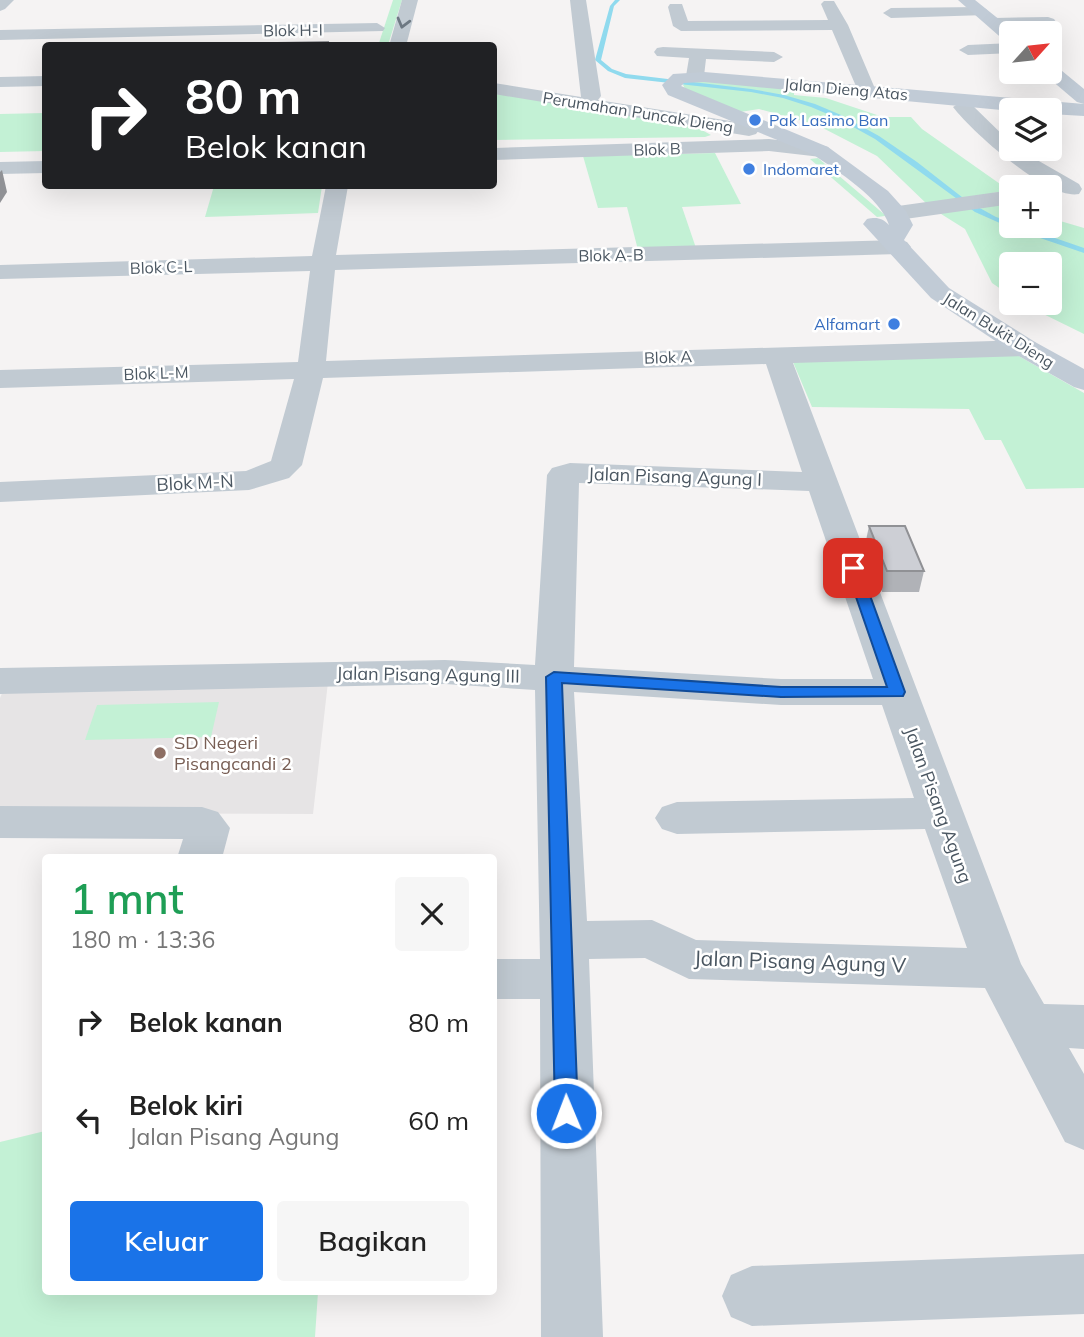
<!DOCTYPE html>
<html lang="id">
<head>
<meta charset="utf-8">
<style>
  :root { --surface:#fff; --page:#f6f6f6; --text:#222; --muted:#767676; --accent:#1a73e8 }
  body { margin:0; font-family:Mulish,sans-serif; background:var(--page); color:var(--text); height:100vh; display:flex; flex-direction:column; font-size:26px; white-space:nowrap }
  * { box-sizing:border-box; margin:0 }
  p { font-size:23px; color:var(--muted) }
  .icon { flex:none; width:38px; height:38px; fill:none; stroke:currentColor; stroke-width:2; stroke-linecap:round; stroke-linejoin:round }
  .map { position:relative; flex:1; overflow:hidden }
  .drawer { position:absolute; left:42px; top:854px; width:455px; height:441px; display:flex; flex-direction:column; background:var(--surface); border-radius:7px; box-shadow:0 7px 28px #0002 }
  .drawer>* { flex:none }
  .guide { position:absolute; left:42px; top:42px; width:455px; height:147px; border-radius:7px; box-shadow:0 7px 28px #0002; background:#202124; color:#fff; overflow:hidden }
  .needle { width:46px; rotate:63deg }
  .controls { position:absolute; left:999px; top:21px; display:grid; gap:14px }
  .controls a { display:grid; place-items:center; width:63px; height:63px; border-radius:7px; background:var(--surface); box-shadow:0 7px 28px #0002; font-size:35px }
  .pin { position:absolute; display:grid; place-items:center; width:60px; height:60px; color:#fff; margin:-30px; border-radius:14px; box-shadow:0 4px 10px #0006 }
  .me { position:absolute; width:77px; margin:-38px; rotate:359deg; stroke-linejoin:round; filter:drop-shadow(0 0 5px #0008) }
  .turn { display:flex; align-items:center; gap:24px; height:147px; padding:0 28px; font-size:32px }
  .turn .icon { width:91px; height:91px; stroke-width:2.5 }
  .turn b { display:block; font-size:49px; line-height:60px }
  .round { display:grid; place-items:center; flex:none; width:74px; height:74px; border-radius:7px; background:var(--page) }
  .headline { display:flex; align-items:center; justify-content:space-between; height:119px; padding:0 28px }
  h1 { font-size:42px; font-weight:600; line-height:52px; color:#1e9e55 }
  .primary-button { display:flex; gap:14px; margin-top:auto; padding:14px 28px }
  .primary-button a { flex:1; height:80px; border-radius:7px; background:var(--accent); color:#fff; font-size:28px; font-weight:600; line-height:80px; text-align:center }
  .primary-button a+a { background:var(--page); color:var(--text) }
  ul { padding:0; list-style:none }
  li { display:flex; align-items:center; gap:21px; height:98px; padding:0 28px }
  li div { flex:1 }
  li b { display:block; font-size:26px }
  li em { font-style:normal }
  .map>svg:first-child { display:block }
  .education { fill:#e6e4e5 }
  .green { fill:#c3f1d5 }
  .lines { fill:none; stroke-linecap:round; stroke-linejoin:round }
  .stream { fill:#90daee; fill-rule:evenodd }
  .street { fill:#c1cad2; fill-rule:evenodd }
  .secondary { fill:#c1cbd6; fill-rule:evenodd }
  .wall { fill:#b0b2b7 }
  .shaded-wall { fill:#909195 }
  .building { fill:#cdcfd5; stroke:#909195; stroke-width:2 }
  .oneway { stroke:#6e7983 }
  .route { fill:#1a73e8; stroke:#114b97; stroke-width:2 }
  .shop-dot { fill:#3f7fe0; stroke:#fff; stroke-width:2.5 }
  .education-dot { fill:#8d6e63; stroke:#fff; stroke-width:2.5 }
  .labels { text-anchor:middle; stroke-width:5; stroke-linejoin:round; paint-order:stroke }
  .far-street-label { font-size:16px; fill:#4a5661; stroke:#fff }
  .far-shop-label { font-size:16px; fill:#366cbe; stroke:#fff; text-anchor:start }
  .street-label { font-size:18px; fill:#4a5661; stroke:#fff }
  .education-label { font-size:18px; fill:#785e54; stroke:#fff; text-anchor:start }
  .near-street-label { font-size:21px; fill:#4a5661; stroke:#fff }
</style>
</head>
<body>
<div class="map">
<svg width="1084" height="1337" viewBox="0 0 1084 1337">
  <rect width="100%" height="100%" fill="#f5f3f3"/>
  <!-- education -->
  <path class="education" d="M 328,682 L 313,814 L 0,813 L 0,698 L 3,691 Z"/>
  <!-- green -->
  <g class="green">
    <path d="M 393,0 L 402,0 L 388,45 L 378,46 Z"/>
    <path d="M 692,79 L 794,89 L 794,95 L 826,98 L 883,117 L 911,117 L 922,129 L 1010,191 L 992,193 L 1011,205 L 1012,226 L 1050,226 L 1050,218 L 1084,228 L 1084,334 L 1021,303 L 1050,303 L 1050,264 L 1012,264 L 1011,296 L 992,283 L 965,229 L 930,207 L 877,156 L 817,125 L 759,109 L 734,113 L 688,94 L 683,85 Z"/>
    <path d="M 494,92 L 691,124 L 711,135 L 705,137 L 494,140 Z"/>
    <path d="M 45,113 L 45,151 L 0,152 L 0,114 Z"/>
    <path d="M 715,153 L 741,204 L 682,207 L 696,248 L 638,250 L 627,207 L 598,208 L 583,156 Z"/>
    <path d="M 818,158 L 885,215 L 885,216 L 877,217 L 810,159 Z"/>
    <path d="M 214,186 L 322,186 L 318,213 L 205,217 Z"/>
    <path d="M 1015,354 L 1084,393 L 1084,488 L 1026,489 L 1001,440 L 985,440 L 969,409 L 812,407 L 793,362 Z"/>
    <path d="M 219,702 L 211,737 L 85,740 L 97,705 Z"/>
    <path d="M 45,1131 L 46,1292 L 318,1292 L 315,1337 L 0,1337 L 0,1142 Z"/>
  </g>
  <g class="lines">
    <!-- stream -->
    <path class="stream" d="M 615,0 L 620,0 L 614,6 L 601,60 L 612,69 L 626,74 L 751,89 L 784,95 L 815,104 L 841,115 L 879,136 L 917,162 L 967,201 L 996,217 L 1012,222 L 1012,226 L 1020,226 L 1084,248 L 1084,253 L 1011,228 L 975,212 L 875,139 L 837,118 L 811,107 L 783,98 L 751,92 L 625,78 L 608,71 L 595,60 L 610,6 Z"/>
    <!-- street -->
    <g class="street">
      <path d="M 0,0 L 14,0 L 5,9 L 0,11 Z"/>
      <path d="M 402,0 L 418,0 L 406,46 L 389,46 Z"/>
      <path d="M 570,0 L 586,0 L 601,96 L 598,100 L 749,124 L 756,126 L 759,130 L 756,134 L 749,136 L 494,94 L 494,83 L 581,97 Z"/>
      <path d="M 824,1 L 834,1 L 848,25 L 876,91 L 874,95 L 860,95 L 858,91 L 832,30 L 681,31 L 673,26 L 668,7 L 670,4 L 682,4 L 688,21 L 828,20 L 821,4 Z"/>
      <path d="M 980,7 L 986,9 L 988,12 L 986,15 L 891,18 L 883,13 L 891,8 Z"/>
      <path d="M 1048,17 L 1054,19 L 1056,22 L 1054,25 L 994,28 L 986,23 L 994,18 Z"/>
      <path d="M 377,23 L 385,28 L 383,31 L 0,40 L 0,30 Z"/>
      <path d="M 1012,43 L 1012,53 L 968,55 L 959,50 L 968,45 Z"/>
      <path d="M 663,47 L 774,52 L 783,57 L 774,62 L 706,59 L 704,76 L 695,81 L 686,76 L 689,58 L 657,56 L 654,52 L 657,48 Z"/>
      <path d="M 46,76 L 46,86 L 0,87 L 0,77 Z"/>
      <path d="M 963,101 L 970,103 L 1012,144 L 1012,149 L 1018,149 L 1079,184 L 1082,189 L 1079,194 C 1049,201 971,131 953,107 Z"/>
      <path d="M 769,139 L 821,145 L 828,147 L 831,151 L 828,155 L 821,157 L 769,151 L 494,160 L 494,148 Z"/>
      <path d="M 46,161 L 46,173 L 0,174 L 0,162 Z"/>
      <path d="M 326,186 L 348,186 L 336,255 L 899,240 L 907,242 L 911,247 L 907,252 L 899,254 L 335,270 L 326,361 L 1025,340 L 1035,342 L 1039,348 L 1035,354 L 1025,356 L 793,363 L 1021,964 L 1044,1004 L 1084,1005 L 1084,1049 L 1069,1048 L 1084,1074 L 1084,1150 L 1065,1142 L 985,988 L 689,979 L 645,958 L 589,959 L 603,1337 L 541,1337 L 540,999 L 494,999 L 494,959 L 540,959 L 535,690 L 445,684 L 0,694 L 0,668 L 445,660 L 535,665 L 547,475 L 552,468 L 570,463 L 802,472 L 766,364 L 323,378 L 302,465 L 289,478 L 249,490 L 0,502 L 0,482 L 246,471 L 271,461 L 294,379 L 0,388 L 0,370 L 298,362 L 310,271 L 0,279 L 0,265 L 312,256 ZM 579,483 L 809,491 L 873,679 L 781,679 L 574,667 ZM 574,692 L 781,705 L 882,705 L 914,798 L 677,802 L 662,807 L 655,818 L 662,829 L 677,834 L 925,829 L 967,948 L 696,940 L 652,920 L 587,921 Z"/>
      <path d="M 1012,190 L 1012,204 L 898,220 L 890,218 L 887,213 L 890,208 L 898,206 Z"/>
      <path d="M 0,806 L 202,807 L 218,812 L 230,828 L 222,858 L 177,858 L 183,839 L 0,838 Z"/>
      <path d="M 1084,1254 L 1084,1314 L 752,1326 L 731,1317 L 722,1296 L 731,1275 L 752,1266 Z"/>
    </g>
    <!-- secondary -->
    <g class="secondary">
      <path d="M 958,0 L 975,0 L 1016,33 L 1012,33 L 1012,43 L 1006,42 Z"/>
      <path d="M 1050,65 L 1056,66 L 1084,89 L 1084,104 L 1077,102 L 1044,74 L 1042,72 L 1050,72 Z"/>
      <path d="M 704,72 L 1084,104 L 1084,116 L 1050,114 L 1050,110 L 1012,111 L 704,82 L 684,83 L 681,86 L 828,147 L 888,191 L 906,211 L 913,225 L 904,240 L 949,288 L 1035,342 L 1084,369 L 1084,390 L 1074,387 L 1015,354 L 931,298 L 863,224 L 867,219 C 877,217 882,218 889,225 C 881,198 837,171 814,155 L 668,95 L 662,85 L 673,74 Z"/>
    </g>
  </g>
  <!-- wall -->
  <path class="wall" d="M 869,526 L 924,571 L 919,592 L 882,592 L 865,545 Z"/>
  <!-- shaded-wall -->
  <path class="shaded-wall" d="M 2,170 L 7,192 L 0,203 L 0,172 Z"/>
  <!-- building -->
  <g class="building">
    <path d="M 328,42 L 328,46 L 277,46 L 278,43 Z"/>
    <path d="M 869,526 L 905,526 L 924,571 L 887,571 Z"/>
  </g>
  <!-- one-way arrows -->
  <defs><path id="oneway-chevron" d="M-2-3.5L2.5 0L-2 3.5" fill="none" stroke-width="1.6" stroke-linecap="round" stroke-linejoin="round" transform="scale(1.75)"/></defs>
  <use class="oneway" href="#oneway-chevron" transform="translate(403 23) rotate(105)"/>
  <!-- route -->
  <path class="route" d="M 853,564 L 860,568 L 905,692 L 903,696 L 781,697 L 562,683 L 578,1113 L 574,1120 L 566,1123 L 559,1120 L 555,1113 L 546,677 L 554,672 L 781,687 L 887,687 L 846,568 Z"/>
  <!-- markers -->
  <g class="shop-dot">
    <circle cx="755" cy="120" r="7"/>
    <circle cx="749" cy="169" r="7"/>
    <circle cx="894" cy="324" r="7"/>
  </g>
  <circle class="education-dot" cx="160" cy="753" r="7"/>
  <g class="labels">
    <!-- far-street labels -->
    <g class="far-street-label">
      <text transform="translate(293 30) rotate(-1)" y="6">Blok H-I</text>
      <text transform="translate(846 89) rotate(5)" y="6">Jalan Dieng Atas</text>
      <text transform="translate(638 112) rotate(9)" y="6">Perumahan Puncak Dieng</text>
      <text transform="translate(657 149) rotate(-2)" y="6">Blok B</text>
      <text transform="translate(611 255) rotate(-1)" y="6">Blok A-B</text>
      <text transform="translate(161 267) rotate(-2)" y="6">Blok C-L</text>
      <text transform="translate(999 330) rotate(32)" y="6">Jalan Bukit Dieng</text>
      <text transform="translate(668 357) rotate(-2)" y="6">Blok A</text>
      <text transform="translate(156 373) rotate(-2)" y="6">Blok L-M</text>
    </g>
    <!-- far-shop labels -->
    <g class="far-shop-label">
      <text x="769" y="126">Pak Lasimo Ban</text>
      <text x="763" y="175">Indomaret</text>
      <text x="880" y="330" text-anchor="end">Alfamart</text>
    </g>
    <!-- street labels -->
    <g class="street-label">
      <text transform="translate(675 477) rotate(2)" y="6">Jalan Pisang Agung I</text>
      <text transform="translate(195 483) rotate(-3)" y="6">Blok M-N</text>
      <text transform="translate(428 675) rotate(1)" y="6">Jalan Pisang Agung III</text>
      <text transform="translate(938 805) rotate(70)" y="6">Jalan Pisang Agung</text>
    </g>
    <!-- education labels -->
    <g class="education-label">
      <text x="174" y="749">SD Negeri<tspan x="174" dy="21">Pisangcandi 2</tspan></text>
    </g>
    <!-- near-street labels -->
    <g class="near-street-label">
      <text transform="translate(800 962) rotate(2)" y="7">Jalan Pisang Agung V</text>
    </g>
  </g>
</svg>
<div class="controls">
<a><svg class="needle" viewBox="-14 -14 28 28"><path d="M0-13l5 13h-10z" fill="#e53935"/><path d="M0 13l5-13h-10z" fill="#767676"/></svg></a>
<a><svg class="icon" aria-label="layers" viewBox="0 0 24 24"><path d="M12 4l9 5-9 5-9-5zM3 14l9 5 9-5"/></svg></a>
<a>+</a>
<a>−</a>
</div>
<div class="pin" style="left:853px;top:568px;background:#d93025"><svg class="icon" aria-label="arrive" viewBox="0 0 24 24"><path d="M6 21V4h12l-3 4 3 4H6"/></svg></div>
<svg class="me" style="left:566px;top:1113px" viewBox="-20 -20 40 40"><circle r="17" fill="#1a73e8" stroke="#fff" stroke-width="3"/><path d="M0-11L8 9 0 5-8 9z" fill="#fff"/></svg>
<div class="guide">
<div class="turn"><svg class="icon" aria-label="right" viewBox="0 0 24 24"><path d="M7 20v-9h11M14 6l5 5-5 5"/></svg><div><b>80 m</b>Belok kanan</div></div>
</div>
<section class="drawer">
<div class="headline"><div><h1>1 mnt</h1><p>180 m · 13:36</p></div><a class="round"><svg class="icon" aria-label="close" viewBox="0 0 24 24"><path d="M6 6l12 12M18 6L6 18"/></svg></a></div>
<ul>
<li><svg class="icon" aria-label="right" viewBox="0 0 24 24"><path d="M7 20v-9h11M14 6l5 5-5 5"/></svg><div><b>Belok kanan</b></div><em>80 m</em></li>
<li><svg class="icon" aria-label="left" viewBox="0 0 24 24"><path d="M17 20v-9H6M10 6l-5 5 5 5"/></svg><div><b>Belok kiri</b><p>Jalan Pisang Agung</p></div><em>60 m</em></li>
</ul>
<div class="primary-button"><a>Keluar</a><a>Bagikan</a></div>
</section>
</div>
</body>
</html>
